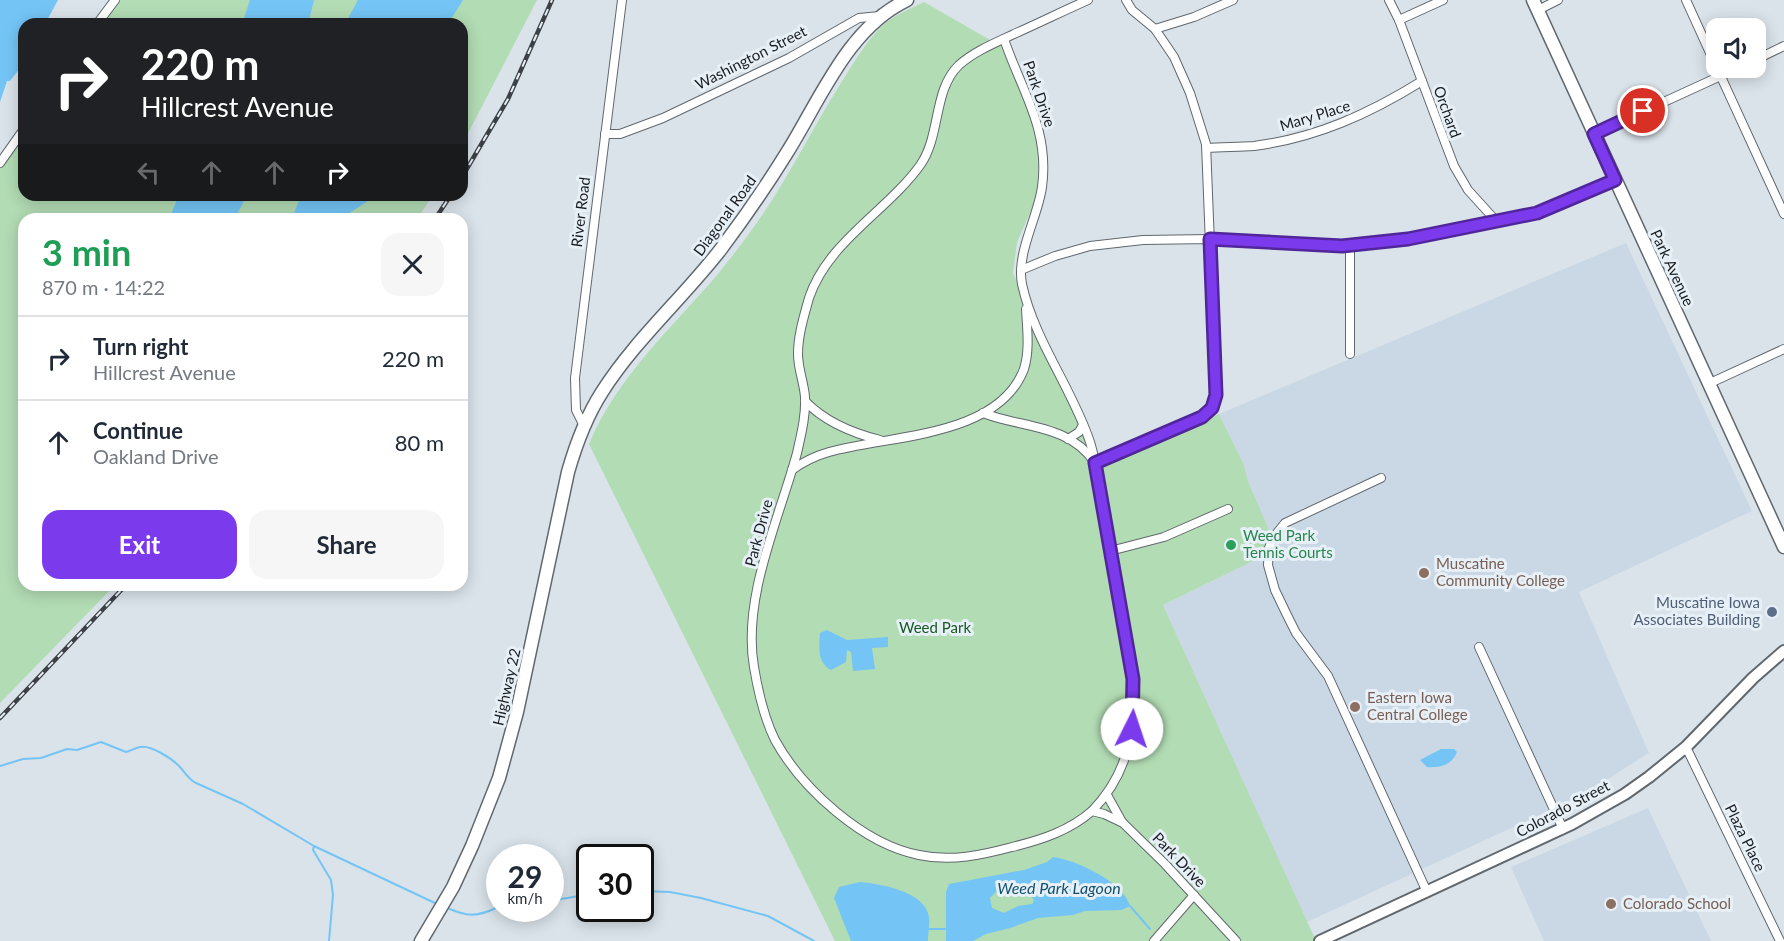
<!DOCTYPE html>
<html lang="en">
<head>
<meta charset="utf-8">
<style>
  :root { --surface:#fff; --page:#f6f6f7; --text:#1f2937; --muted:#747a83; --line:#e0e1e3; --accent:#7c3aed }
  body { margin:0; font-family:Lato,sans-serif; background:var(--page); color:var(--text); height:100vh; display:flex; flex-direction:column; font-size:22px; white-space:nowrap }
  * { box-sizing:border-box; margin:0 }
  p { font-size:20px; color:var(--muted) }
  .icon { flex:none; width:33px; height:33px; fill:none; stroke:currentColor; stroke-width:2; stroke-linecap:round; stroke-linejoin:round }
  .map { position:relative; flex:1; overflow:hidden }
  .sheet { position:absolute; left:18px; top:213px; width:450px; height:378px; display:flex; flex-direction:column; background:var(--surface); border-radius:18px; box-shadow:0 3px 15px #0003 }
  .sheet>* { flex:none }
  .banner { position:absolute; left:18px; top:18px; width:450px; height:183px; border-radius:18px; box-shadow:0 3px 15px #0003; background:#202124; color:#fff; overflow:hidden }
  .tools { position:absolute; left:1706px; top:18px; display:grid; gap:12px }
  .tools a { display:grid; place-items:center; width:60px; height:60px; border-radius:12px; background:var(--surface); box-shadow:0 3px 15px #0003; font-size:30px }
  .speed { position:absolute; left:486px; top:844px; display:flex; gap:12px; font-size:30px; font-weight:700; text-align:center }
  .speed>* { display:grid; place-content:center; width:78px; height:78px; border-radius:50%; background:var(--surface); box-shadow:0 3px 15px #0003; line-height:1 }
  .speed small { font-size:15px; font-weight:400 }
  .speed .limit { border:3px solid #111; border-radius:9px; background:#fff; color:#111 }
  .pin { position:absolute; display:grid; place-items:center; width:51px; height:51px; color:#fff; margin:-26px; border:3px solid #fff; border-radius:50%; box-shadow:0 2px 6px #0007 }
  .me { position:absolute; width:66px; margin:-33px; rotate:4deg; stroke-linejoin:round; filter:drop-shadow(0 0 4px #0008) }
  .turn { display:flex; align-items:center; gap:21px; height:126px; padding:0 24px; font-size:27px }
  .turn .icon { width:78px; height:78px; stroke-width:2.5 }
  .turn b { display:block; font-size:42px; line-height:51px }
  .lanes { display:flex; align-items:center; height:57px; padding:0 24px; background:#0003; justify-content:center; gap:30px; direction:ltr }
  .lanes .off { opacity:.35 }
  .round { display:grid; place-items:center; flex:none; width:63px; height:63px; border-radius:18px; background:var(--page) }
  .headline { display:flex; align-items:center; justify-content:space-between; height:102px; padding:0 24px }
  h1 { font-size:36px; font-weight:700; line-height:45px; color:#1e9e55 }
  .action { display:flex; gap:12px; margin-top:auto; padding:12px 24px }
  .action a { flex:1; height:69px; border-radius:18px; background:var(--accent); color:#fff; font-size:24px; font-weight:700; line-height:69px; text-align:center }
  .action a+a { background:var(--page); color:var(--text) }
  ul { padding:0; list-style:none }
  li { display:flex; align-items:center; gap:18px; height:84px; padding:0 24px; border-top:2px solid var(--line) }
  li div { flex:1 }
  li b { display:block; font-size:22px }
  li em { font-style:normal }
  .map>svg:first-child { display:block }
  .built { fill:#cad8e5 }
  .green { fill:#b2dcb4 }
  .water { fill:#74c5f5; fill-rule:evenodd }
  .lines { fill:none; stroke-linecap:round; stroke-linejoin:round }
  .stream { stroke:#74c5f5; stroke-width:2 }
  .street-casing { stroke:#60686e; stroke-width:10 }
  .secondary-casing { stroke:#60686e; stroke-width:14 }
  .primary-casing { stroke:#60686e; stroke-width:15 }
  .street { stroke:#fff; stroke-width:8 }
  .secondary { stroke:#fff; stroke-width:10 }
  .primary { stroke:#fff; stroke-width:12 }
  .rail-casing { stroke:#3d4145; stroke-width:4.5 }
  .rail { stroke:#e7f0f7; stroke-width:2; stroke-dasharray:7; stroke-linecap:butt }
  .route-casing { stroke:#51269a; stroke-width:15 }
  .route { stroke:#7c3aed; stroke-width:10 }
  .leisure-dot { fill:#2e9e5b; stroke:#e7f0f7; stroke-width:2 }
  .education-dot { fill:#8d6e63; stroke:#e7f0f7; stroke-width:2 }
  .service-dot { fill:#5c6f8a; stroke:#e7f0f7; stroke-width:2 }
  .labels { text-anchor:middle; stroke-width:6; stroke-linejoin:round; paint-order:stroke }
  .street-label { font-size:15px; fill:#1a1d20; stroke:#e7f0f7 }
  .leisure-label { font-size:15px; fill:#27864d; stroke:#e7f0f7; text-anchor:start }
  .education-label { font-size:15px; fill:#785e54; stroke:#e7f0f7; text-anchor:start }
  .service-label { font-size:15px; fill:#4e5e75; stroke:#e7f0f7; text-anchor:end }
  .park-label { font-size:15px; fill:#185a23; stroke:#e7f0f7 }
  .water-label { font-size:16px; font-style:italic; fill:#105170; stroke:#e7f0f7 }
</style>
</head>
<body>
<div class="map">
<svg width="1784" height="941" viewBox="0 0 1784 941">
  <rect width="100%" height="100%" fill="#dae3ea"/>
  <!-- built -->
  <g class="built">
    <path d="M 1626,243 L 1752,511 L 1579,592 L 1649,753 L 1581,796 L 1307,922 L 1163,605 L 1261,557 L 1270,532 L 1248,481 L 1244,465 L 1219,414 Z"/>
    <path d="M 1648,808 L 1711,941 L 1544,941 L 1511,867 Z"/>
  </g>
  <!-- green -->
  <g class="green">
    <path d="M 113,0 L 537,0 L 462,145 L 462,24 L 97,24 Z"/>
    <path d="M 924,2 L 1004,48 L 1033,117 L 1039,157 L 1037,197 L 1017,242 L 1013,273 L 1036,325 L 1081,421 L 1096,465 L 1103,464 L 1219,414 L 1244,465 L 1248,481 L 1270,532 L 1261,557 L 1163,605 L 1316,941 L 835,941 L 589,444 C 617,377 671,329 718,274 C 731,258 744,241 756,224 C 788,179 812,129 841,83 C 853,64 865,43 881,27 C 892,16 910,9 924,2 Z"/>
    <path d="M 24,128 L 24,195 L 433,195 L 417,219 L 24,219 L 24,585 L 115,585 L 0,703 L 0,162 Z"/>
  </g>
  <!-- water -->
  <g class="water">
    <path d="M 0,0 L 58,0 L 45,24 L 24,24 L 24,63 L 10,81 L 7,81 L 0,102 Z"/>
    <path d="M 250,0 L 314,0 L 308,24 L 242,24 Z"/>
    <path d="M 358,0 L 463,0 L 448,24 L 345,24 Z"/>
    <path d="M 179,195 L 247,195 L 235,219 L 169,219 Z"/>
    <path d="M 301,195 L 374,195 L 365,203 L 340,219 L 292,219 Z"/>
    <path d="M 827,630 L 847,640 L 888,637 L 888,647 L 872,648 L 875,669 L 853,671 L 851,652 L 847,650 L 846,662 L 831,670 C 817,662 819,647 820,633 Z"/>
    <path d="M 1441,749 L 1454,749 L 1457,752 C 1452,765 1440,768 1427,767 L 1420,760 Z"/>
    <path d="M 1053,857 C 1076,860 1124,882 1130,906 L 1122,910 L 1085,911 L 1073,915 L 1038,918 L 1010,928 L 986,934 L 973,941 L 946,941 L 946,892 L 949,884 L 1024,870 L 1047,862 ZM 1017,888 L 1029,891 L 1034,901 L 1032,904 L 1018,906 L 1004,913 L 992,908 L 990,898 L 998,890 Z"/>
    <path d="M 860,882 C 880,884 925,891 929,917 C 930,924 928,933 928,941 L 851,941 L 834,898 L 839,887 Z"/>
  </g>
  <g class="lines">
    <!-- stream -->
    <g class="stream">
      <path d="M 0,766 L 23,759 L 41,758 L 67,749 L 77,750 L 101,742 L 126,752 C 130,751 135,748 140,747 C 151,745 171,758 179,766 C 185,772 188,779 196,783 L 243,804 L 314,846 L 437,904"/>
      <path d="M 314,846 L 313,850 L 331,880 L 333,895 L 329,941"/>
      <path d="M 640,891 L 670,892 L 701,898 L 768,916 L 814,941"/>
      <path d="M 550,901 L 590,894"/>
      <path d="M 1130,906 L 1150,929"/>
      <path d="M 445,907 C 467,917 477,918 500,906"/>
      <path d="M 929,929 L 946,929"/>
    </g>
    <defs>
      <g id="street">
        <path d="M 1088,0 C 1063,11 1039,23 1014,34 C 995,43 975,51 959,65 C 933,90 941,134 921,164 C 888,211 828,241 809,298 C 804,316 798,335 798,354 C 798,369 804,383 805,397 C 806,416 801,435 797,453 C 779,519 742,598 754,667 C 758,691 764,718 775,740 C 802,789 863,844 919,855 C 951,862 982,855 1012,847 C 1041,840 1069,831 1092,811 L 1104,814 L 1123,823 L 1165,864 L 1236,941"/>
        <path d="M 1389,0 L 1399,20 L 1454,166 L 1468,190 L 1497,222"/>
        <path d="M 1686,0 L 1716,66"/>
        <path d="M 1538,10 L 1558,0"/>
        <path d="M 1399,20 L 1443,0"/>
        <path d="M 97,24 L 115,0"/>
        <path d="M 1155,29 L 1194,17 L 1233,0"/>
        <path d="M 1004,39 C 1021,90 1050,129 1042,187 C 1038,217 1016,253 1022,284 C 1034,340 1072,388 1090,442 C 1099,471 1101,502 1106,531 C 1115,581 1126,630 1133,679 C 1135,731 1129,773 1092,811"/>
        <path d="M 1755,60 L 1784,46"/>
        <path d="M 1717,68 L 1784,214"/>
        <path d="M 605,134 L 620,134 L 663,118 L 789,58 L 859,18 L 880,16"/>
        <path d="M 1594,134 L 1738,68"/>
        <path d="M 1207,148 C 1222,147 1238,147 1254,146 C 1316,138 1369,114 1422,81"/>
        <path d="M 0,163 L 24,129"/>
        <path d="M 1021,270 L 1055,256 L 1090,246 L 1143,240 L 1210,239 L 1342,246 L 1425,237 L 1537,213 L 1615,180"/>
        <path d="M 1350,354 L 1350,246"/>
        <path d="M 1708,384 L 1784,349"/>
        <path d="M 805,401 C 825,422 852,433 880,440"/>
        <path d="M 983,413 C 1021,428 1070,424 1095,463 L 1202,417 L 1212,408 L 1216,395 L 1206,144 L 1190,93 L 1174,57 L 1155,29 L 1132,10 L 1126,0"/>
        <path d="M 584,426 L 576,410 L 575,378 L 622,0"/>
        <path d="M 1068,439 L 1079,432 L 1083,425"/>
        <path d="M 792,470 C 803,462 815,456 829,452 C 888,435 998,438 1024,369 C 1030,350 1027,328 1026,309"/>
        <path d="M 1381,478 L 1285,523 L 1273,538 L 1269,548 L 1268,565 L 1275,590 L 1286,613 L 1296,633 L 1328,676 L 1427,892"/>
        <path d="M 1110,551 L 1164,537 L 1228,509"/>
        <path d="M 1479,647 L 1563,829"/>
        <path d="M 1686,747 L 1780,941"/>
        <path d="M 1107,795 L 1122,822"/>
        <path d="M 1154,941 L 1194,895"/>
      </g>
      <path id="secondary" d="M 1320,941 L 1572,824 L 1625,794 L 1649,777 L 1686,747 L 1753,678 L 1784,651"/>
      <g id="primary">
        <path d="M 1533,0 L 1784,547"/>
        <path d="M 421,941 L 453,887 L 472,846 L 499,778 L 517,712 L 568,472 C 576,444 586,417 602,392 C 635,340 683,298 721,249 C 745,217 767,185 788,151 C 821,98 848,28 907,0"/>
      </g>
    </defs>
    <!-- street casing -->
    <use href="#street" class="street-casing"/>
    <!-- secondary casing -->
    <use href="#secondary" class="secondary-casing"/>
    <!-- primary casing -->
    <use href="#primary" class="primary-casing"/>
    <!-- street -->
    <use href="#street" class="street"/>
    <!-- secondary -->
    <use href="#secondary" class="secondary"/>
    <!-- primary -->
    <use href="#primary" class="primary"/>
    <defs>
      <g id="rail">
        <path d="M 462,177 L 508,99 L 552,0"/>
        <path d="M 435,219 L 451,195"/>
        <path d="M 0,718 L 126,585"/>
      </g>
    </defs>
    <!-- rail casing -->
    <use href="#rail" class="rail-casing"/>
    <!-- rail -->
    <use href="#rail" class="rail"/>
  </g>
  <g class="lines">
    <defs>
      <path id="route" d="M 1132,729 L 1133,679 L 1095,463 L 1202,417 L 1212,408 L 1216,395 L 1210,239 L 1342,246 L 1408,239 L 1537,213 L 1615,180 L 1594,134 L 1643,111"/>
    </defs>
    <!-- route casing -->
    <use href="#route" class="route-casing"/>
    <!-- route -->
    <use href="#route" class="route"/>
  </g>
  <!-- markers -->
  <circle class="leisure-dot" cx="1231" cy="545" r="6"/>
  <g class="education-dot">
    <circle cx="1424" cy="573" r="6"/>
    <circle cx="1355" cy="707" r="6"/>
    <circle cx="1611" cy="904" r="6"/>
  </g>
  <circle class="service-dot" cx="1772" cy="612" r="6"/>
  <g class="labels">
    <!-- street labels -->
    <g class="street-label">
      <text transform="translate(751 58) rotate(-27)" y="5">Washington Street</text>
      <text transform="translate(1039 94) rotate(71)" y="5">Park Drive</text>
      <text transform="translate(1447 112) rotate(70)" y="5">Orchard</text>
      <text transform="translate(1315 116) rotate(-17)" y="5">Mary Place</text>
      <text transform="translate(581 212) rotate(-83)" y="5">River Road</text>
      <text transform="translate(725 216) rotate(-54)" y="5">Diagonal Road</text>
      <text transform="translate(1672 268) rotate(65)" y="5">Park Avenue</text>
      <text transform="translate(759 533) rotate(-75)" y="5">Park Drive</text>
      <text transform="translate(507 687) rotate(-77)" y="5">Highway 22</text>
      <text transform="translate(1563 809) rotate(-28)" y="5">Colorado Street</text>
      <text transform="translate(1745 838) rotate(64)" y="5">Plaza Place</text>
      <text transform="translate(1179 860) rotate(46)" y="5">Park Drive</text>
    </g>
    <!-- leisure labels -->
    <g class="leisure-label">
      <text x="1243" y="541">Weed Park<tspan x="1243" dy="17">Tennis Courts</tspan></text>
    </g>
    <!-- education labels -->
    <g class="education-label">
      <text x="1436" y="569">Muscatine<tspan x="1436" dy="17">Community College</tspan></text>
      <text x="1367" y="703">Eastern Iowa<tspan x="1367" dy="17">Central College</tspan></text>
      <text x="1623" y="909">Colorado School</text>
    </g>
    <!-- service labels -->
    <g class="service-label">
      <text x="1760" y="608">Muscatine Iowa<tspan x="1760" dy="17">Associates Building</tspan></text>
    </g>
    <!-- park labels -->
    <g class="park-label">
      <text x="935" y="633">Weed Park</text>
    </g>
    <!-- water labels -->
    <g class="water-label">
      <text x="1059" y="894">Weed Park Lagoon</text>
    </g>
  </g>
</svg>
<div class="tools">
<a><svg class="icon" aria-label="sound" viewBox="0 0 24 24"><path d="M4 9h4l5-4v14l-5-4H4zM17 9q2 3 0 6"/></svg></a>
</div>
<div class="speed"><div>29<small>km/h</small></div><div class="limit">30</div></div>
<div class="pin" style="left:1643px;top:111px;background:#d93025"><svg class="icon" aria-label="arrive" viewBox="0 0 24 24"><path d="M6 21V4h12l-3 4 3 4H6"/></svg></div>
<svg class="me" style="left:1132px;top:729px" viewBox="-20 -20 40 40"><circle r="19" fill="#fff"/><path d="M0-13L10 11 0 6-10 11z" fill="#7c3aed"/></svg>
<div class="banner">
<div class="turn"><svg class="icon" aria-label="right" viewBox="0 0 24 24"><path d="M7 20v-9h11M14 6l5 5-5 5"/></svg><div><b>220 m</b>Hillcrest Avenue</div></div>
<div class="lanes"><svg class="icon off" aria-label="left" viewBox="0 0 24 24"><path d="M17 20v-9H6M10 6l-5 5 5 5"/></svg><svg class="icon off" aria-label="ahead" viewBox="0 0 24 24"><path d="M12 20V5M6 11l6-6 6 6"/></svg><svg class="icon off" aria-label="ahead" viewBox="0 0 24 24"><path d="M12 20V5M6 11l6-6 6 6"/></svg><svg class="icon" aria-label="right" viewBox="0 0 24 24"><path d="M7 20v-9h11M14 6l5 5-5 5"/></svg></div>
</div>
<section class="sheet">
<div class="headline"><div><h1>3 min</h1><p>870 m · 14:22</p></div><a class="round"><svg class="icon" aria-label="close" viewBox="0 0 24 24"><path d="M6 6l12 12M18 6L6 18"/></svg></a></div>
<ul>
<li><svg class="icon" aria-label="right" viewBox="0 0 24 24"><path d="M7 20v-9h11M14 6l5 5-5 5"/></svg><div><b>Turn right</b><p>Hillcrest Avenue</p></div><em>220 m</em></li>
<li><svg class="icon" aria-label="ahead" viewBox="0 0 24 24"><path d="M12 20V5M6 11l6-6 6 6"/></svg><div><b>Continue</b><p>Oakland Drive</p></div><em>80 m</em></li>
</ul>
<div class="action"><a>Exit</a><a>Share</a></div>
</section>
</div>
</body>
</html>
